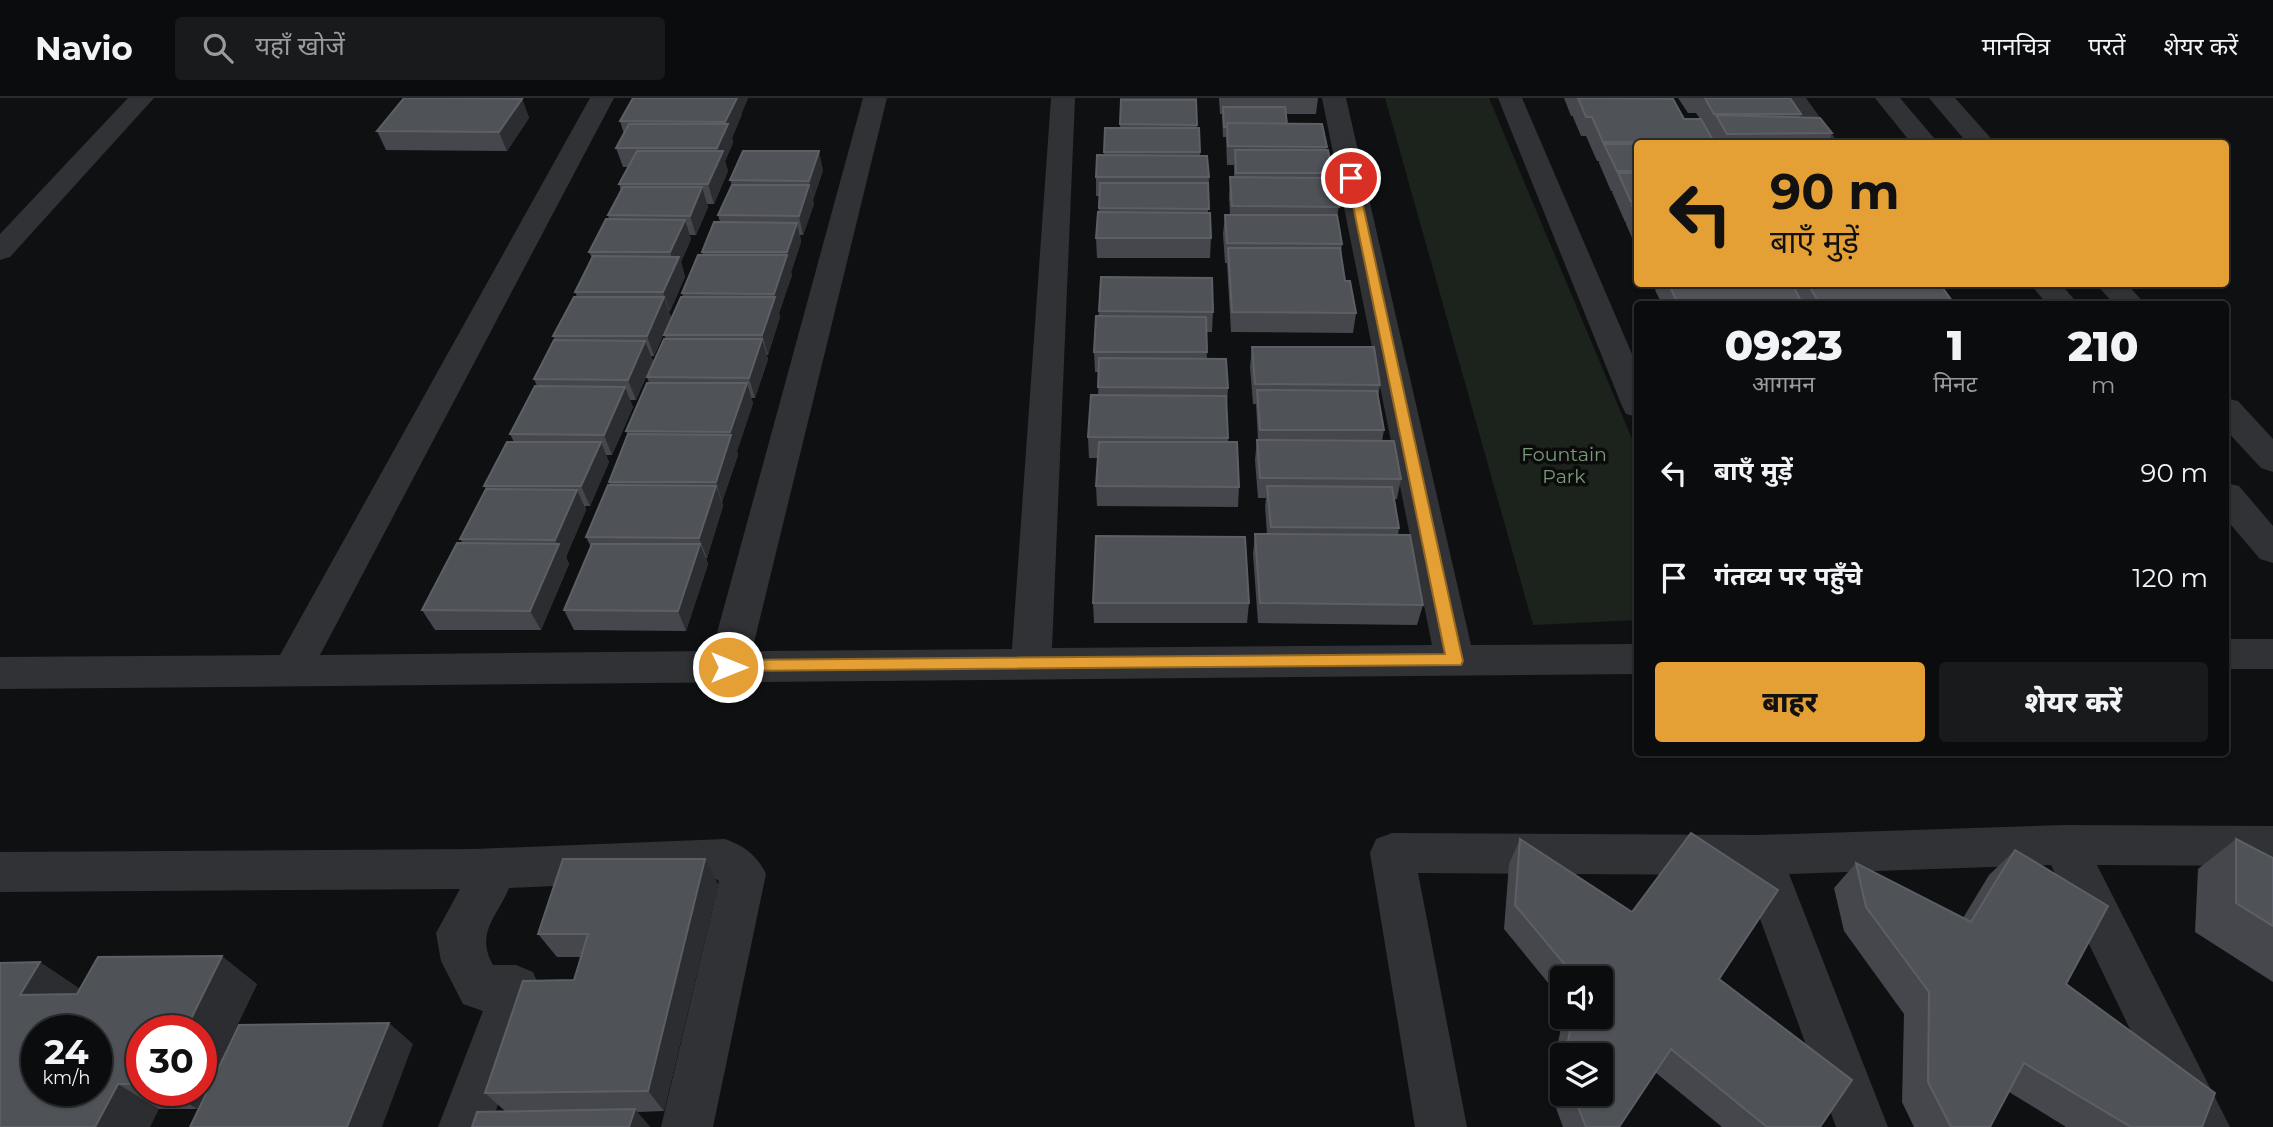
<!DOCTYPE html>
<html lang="hi">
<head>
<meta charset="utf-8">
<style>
  :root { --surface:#0b0c0d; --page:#191a1b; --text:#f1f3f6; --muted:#9a9b9d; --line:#2b2c2e; --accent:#e4a034 }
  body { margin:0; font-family:Montserrat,"Noto Sans Devanagari",sans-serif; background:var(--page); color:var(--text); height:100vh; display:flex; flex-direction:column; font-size:26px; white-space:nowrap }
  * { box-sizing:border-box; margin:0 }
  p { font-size:23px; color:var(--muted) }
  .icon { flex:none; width:38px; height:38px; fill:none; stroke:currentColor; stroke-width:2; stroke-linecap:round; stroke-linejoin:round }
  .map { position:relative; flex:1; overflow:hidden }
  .sheet { position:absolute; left:1634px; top:203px; width:595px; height:455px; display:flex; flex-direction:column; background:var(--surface); border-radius:7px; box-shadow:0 2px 5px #0004,0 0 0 2px var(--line) }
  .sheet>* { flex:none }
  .hud { position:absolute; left:1634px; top:42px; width:595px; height:147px; border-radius:7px; box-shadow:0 2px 5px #0004,0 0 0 2px var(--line); background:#e4a034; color:#111; overflow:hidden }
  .buttons { position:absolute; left:1550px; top:868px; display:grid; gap:14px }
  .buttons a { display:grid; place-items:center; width:63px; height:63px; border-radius:7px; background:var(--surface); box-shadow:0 2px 5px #0004,0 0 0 2px var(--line); font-size:35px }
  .speed { position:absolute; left:21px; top:917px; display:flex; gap:14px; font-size:35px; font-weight:700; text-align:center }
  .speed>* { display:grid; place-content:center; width:91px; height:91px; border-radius:50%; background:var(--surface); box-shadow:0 2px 5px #0004,0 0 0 2px var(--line); line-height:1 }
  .speed small { font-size:18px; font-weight:400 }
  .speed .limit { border:10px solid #d22; background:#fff; color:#111 }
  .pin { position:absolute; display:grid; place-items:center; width:60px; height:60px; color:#fff; margin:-30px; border:4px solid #fff; border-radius:50%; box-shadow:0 2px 7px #0007 }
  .me { position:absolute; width:77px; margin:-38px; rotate:90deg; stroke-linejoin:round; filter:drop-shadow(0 0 5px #0008) }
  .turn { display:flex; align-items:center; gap:24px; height:147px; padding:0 21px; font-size:32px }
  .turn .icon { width:91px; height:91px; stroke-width:2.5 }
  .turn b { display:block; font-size:49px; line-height:60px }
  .eta { display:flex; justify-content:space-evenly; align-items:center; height:119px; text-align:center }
  .eta b { font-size:42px; font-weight:800; line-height:49px }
  .button { display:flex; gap:14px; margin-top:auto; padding:14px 21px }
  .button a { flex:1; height:80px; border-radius:7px; background:var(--accent); color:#111; font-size:28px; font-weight:800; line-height:80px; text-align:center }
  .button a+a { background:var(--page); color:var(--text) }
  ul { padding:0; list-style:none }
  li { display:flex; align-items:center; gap:21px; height:105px; padding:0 21px }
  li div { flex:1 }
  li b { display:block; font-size:26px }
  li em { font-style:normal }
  header { display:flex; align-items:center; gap:42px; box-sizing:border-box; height:98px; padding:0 35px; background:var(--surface); border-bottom:2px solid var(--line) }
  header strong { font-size:33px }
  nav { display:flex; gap:38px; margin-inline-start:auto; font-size:24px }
  .search { width:490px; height:63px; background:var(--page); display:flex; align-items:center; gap:18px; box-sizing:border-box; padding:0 24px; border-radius:7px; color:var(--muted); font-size:26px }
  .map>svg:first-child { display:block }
  .green { fill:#1c231d }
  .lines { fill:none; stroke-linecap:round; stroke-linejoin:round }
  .minor { fill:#313235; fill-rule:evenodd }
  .wall { fill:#45474c; fill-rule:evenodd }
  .shaded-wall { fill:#2b2d30 }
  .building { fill:#4f5257; stroke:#5c5f65; stroke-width:2; fill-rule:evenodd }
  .route { fill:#e4a034; stroke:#946822; stroke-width:2 }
  .labels { text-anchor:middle; stroke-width:7; stroke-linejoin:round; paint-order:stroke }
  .park-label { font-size:19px; fill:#799b7a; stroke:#0b0b0c }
</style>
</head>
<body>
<header>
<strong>Navio</strong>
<div class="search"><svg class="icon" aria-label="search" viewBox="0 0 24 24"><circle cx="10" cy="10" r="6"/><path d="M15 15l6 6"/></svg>यहाँ खोजें</div>
<nav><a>मानचित्र</a><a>परतें</a><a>शेयर करें</a></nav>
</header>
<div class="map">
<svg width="2273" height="1029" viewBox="0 0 2273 1029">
  <rect width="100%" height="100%" fill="#0f1011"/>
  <!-- green -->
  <path class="green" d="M 1385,0 L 1489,0 L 1638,355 L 1638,522 L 1533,527 Z"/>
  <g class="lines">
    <!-- minor -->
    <g class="minor">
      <path d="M 128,0 L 154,0 L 10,159 L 0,162 L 0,136 Z"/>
      <path d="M 590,0 L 614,0 L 320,557 L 712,553 L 863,0 L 887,0 L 752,553 L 1012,551 L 1051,0 L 1075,0 L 1052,550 L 1432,547 L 1322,0 L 1346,0 L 1471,547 L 1638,546 L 1638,576 L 0,591 L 0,559 L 280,557 Z"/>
      <path d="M 1498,0 L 1522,0 L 1638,270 L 1638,319 L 1626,316 L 1622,308 Z"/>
      <path d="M 1781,0 L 1806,0 L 1839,46 L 1813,46 Z"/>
      <path d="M 1875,0 L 1900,0 L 1939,46 L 1912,46 Z"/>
      <path d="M 1929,0 L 1955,0 L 1996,46 L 1968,46 Z"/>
      <path d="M 2030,186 L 2061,186 L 2078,206 L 2047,206 Z"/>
      <path d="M 2096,186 L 2127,186 L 2145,206 L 2114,206 Z"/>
      <path d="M 2226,300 L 2238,303 L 2273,341 L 2273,374 L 2261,370 L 2226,332 Z"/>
      <path d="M 2226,385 L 2239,388 L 2273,428 L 2273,465 L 2260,461 L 2226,421 Z"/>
      <rect x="2226" y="541" width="47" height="30"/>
      <path d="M 2064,727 L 2273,728 L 2273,768 L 2097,767 L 2230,1029 L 2177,1029 L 2051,767 L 1789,776 L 1888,1029 L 1836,1029 L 1744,777 L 1418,775 L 1467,1029 L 1415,1029 L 1370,755 L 1376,741 L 1392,735 L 1759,737 Z"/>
      <path d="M 725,741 C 744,748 757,757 766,776 L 713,1029 L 661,1029 L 719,783 L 716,781 L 509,790 C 497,819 475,835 493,867 L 516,867 L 533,874 L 540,890 L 490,1029 L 438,1029 L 483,913 L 463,906 L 441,863 L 436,835 L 460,791 L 0,794 L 0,754 L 475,751 Z"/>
    </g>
  </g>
  <!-- wall -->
  <g class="wall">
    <path d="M 633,0 L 748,0 L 742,14 L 742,16 L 732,40 L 733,45 L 725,63 L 728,73 L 714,106 L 707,106 L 708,109 L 696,137 L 689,137 L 691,141 L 681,164 L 685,179 L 669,214 L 671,219 L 654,258 L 651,258 L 653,263 L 636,302 L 630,302 L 633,309 L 612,357 L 606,357 L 609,364 L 590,408 L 585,408 L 586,412 L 566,459 L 569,466 L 541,532 L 435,532 L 422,512 L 463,445 L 460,441 L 486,391 L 484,388 L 514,344 L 510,336 L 537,288 L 534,281 L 555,242 L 553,238 L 577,199 L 575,194 L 592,160 L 589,154 L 609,121 L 608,117 L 621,93 L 619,86 L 628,69 L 623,69 L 616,50 L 624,36 L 620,23 Z"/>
    <path d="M 1120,0 L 1197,0 L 1197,30 L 1199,30 L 1200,58 L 1209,79 L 1208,115 L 1211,140 L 1210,160 L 1097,160 L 1096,140 L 1100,98 L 1096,98 L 1096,79 L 1104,57 L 1105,30 L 1120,30 Z"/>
    <path d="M 1219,0 L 1318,0 L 1316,16 L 1286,16 L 1287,26 L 1327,49 L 1326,52 L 1332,75 L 1331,80 L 1339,109 L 1337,118 L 1342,146 L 1341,156 L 1345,183 L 1356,215 L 1353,235 L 1231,234 L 1227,165 L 1225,165 L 1223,136 L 1225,117 L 1230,117 L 1229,99 L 1230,79 L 1234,80 L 1234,67 L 1227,67 L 1226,39 L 1223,39 L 1222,16 L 1220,16 Z"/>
    <path d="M 1564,0 L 1673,0 L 1684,21 L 1700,21 L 1696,15 L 1688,15 L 1678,0 L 1790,0 L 1801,16 L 1800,19 L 1832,35 L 1828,46 L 1714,46 L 1714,45 L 1713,46 L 1638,46 L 1638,154 L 1626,126 L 1626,124 L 1625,124 L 1612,94 L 1613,93 L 1611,93 L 1599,65 L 1599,63 L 1597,63 L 1586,38 L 1581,38 L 1573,19 L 1573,18 L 1571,18 Z"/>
    <path d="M 522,1 L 529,20 L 507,53 L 386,52 L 377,33 Z"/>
    <path d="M 823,72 L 813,102 L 814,106 L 803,137 L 800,137 L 801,144 L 791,174 L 792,177 L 779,215 L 780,219 L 768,257 L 766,257 L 768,261 L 755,300 L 751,300 L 753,305 L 737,353 L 738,357 L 722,404 L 723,408 L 707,460 L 706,460 L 708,466 L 686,533 L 574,532 L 564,512 L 591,449 L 586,439 L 610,387 L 609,384 L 628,338 L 626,333 L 649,285 L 647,279 L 666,241 L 664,237 L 683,199 L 682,195 L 703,157 L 702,154 L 720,124 L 718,117 L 732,87 L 730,82 Z"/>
    <path d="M 1653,186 L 1808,186 L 1952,203 L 1950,206 L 1662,206 L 1655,192 L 1657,189 L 1654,189 Z"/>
    <path d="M 1099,213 L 1213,214 L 1212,234 L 1206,234 L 1207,261 L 1228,290 L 1227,308 L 1228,344 L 1239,389 L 1238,409 L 1097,408 L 1096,388 L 1098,360 L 1089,360 L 1088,339 L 1098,297 L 1099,274 L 1095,274 L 1094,254 Z"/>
    <path d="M 1252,249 L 1380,287 L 1378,299 L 1384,332 L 1382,343 L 1401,381 L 1397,401 L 1394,401 L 1399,430 L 1398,437 L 1423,507 L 1417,527 L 1258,525 L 1253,456 L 1255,436 L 1267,436 L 1265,408 L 1266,400 L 1258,400 L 1255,362 L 1257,342 L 1258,342 L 1256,306 L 1253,306 L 1250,269 Z"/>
    <path d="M 1093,505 L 1249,505 L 1247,525 L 1094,525 Z"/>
    <path d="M 1520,741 L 1719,881 L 1820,1029 L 1722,1029 L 1655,974 L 1619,1029 L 1563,1029 L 1549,991 L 1563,919 L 1601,919 L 1601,880 L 1563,880 L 1563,903 L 1504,831 L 1509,766 ZM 1563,957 L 1601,957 L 1601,996 L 1563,996 Z"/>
    <path d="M 2236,741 L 2273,760 L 2273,884 L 2195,834 L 2198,771 Z"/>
    <path d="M 2015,752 L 2066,886 L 2202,1029 L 2066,1029 L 2009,994 L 1990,1029 L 1914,1029 L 1902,1004 L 1904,916 L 1844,833 L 1834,790 L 1856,765 L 1963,820 L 1989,777 Z"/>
    <path d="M 718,786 L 664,1013 L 637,1014 L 650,1029 L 505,1013 L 485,995 L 574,882 L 581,859 L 557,859 L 538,836 Z"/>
    <path d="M 257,886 L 197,1011 L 159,1011 L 0,1029 L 80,891 ZM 142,933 L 201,992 L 142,992 Z"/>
  </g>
  <!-- shaded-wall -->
  <g class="shaded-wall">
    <path d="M 737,0 L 748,0 L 742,14 L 742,16 L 732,40 L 733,45 L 725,63 L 728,73 L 714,106 L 708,86 L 720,60 L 717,50 L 727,29 L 725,24 Z"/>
    <path d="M 522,1 L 529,20 L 507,53 L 499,34 Z"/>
    <path d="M 819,53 L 823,72 L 813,102 L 809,83 Z"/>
    <path d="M 809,87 L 814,106 L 803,137 L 799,118 Z"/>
    <path d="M 702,89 L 708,109 L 696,137 L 690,118 Z"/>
    <path d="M 685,122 L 691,141 L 681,164 L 685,179 L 670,214 L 663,194 L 675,168 L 670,154 Z"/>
    <path d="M 797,125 L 801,144 L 791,174 L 792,177 L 779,215 L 780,219 L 768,257 L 762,237 L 775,200 L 774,196 L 787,157 L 787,154 Z"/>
    <path d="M 664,199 L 671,219 L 654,258 L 647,238 Z"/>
    <path d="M 762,241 L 768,261 L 755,300 L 749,280 Z"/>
    <path d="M 645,243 L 653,263 L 636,302 L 628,282 Z"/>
    <path d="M 747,285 L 753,305 L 737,353 L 738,357 L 722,404 L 716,384 L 731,337 L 730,334 Z"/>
    <path d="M 625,289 L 633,309 L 612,357 L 604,337 Z"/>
    <path d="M 601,344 L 609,364 L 590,408 L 581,388 Z"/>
    <path d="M 716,388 L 723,408 L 707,460 L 699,440 Z"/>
    <path d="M 577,392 L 586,412 L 566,459 L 569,466 L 541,532 L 530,513 L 558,448 L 555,442 Z"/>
    <path d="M 700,446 L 708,466 L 686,533 L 678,513 Z"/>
    <path d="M 705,761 L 718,786 L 664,1013 L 648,993 Z"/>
    <path d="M 222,858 L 257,886 L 197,1011 L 168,992 L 201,992 L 201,933 L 185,933 Z"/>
    <path d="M 40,864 L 82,892 L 63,924 L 20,897 Z"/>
    <path d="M 389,925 L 413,946 L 382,1029 L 347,1029 Z"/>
    <path d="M 118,986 L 159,1011 L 150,1029 L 95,1029 Z"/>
    <path d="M 635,1011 L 650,1029 L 629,1029 Z"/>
  </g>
  <!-- building -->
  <g class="building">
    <path d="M 404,0 L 431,0 L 522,1 L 499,34 L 377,33 Z"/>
    <path d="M 633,0 L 737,0 L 725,24 L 620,23 Z"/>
    <path d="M 1578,0 L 1673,1 L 1684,21 L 1701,21 L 1714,44 L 1603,44 L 1592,19 L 1586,19 Z"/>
    <path d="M 1705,0 L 1790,0 L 1801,16 L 1714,16 Z"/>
    <path d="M 1121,2 L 1196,2 L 1197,27 L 1120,26 Z"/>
    <path d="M 1223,9 L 1285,9 L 1287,26 L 1227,25 L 1227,29 L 1224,29 Z"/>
    <path d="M 1716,17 L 1820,20 L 1832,35 L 1727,36 Z"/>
    <path d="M 1227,25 L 1322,26 L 1327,49 L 1228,48 Z"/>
    <path d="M 629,26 L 728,26 L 717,50 L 616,50 Z"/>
    <path d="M 1105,30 L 1199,30 L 1200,54 L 1104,54 Z"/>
    <path d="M 1604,46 L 1638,46 L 1638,73 L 1617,73 Z"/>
    <path d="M 1235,52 L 1328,52 L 1332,75 L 1236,75 Z"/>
    <path d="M 637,53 L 723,53 L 708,86 L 619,86 Z"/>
    <path d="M 743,53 L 819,53 L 809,83 L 730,82 Z"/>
    <path d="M 1097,57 L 1207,58 L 1209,79 L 1096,79 Z"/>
    <path d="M 1618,75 L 1638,75 L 1638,104 L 1631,104 Z"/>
    <path d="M 1230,79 L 1334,80 L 1339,109 L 1232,108 Z"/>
    <path d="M 1100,85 L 1208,85 L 1209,111 L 1099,110 Z"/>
    <path d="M 732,87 L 809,87 L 799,118 L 718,117 Z"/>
    <path d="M 623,89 L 702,89 L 690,118 L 608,117 Z"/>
    <path d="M 1632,107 L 1638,107 L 1638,120 Z"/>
    <path d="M 1098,114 L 1210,115 L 1211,140 L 1096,140 Z"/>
    <path d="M 1225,117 L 1337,117 L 1342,146 L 1227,145 Z"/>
    <path d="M 606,121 L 685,122 L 670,154 L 589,154 Z"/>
    <path d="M 714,124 L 797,125 L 787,154 L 702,154 Z"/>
    <path d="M 1228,150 L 1340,150 L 1345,183 L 1350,183 L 1356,215 L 1232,214 Z"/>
    <path d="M 698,157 L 787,157 L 774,196 L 682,195 Z"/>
    <path d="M 593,158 L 679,159 L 663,194 L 575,194 Z"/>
    <path d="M 1101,179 L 1212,180 L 1213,214 L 1099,213 Z"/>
    <path d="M 1669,186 L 1792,186 L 1801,203 L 1676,202 Z"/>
    <path d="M 1808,186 L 1940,186 L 1952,203 L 1818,203 Z"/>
    <path d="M 574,199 L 664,199 L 647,238 L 553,238 Z"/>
    <path d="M 681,199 L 775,199 L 762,237 L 664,237 Z"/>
    <path d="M 1679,205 L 1810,205 L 1811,206 L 1680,206 Z"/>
    <path d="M 1096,218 L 1206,219 L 1207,254 L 1094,254 Z"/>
    <path d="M 664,241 L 762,241 L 749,280 L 647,279 Z"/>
    <path d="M 554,242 L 645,243 L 628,282 L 534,281 Z"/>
    <path d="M 1252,249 L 1374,249 L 1380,287 L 1255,286 Z"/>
    <path d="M 1099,260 L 1226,261 L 1228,290 L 1098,289 Z"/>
    <path d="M 647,285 L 747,285 L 730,334 L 626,333 Z"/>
    <path d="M 535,288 L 625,289 L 604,337 L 510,336 Z"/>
    <path d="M 1257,292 L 1377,293 L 1384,332 L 1260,332 Z"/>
    <path d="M 1091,297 L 1226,298 L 1228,340 L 1088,339 Z"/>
    <path d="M 628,336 L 731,337 L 716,384 L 609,384 Z"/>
    <path d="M 1257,342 L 1394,343 L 1401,381 L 1260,380 Z"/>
    <path d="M 507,344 L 601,344 L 581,388 L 484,388 Z"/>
    <path d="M 1099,344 L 1237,344 L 1239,389 L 1096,388 Z"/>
    <path d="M 608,387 L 716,388 L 699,440 L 586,439 Z"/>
    <path d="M 1267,388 L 1392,389 L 1399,430 L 1271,429 Z"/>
    <path d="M 486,391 L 577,392 L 555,442 L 460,441 Z"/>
    <path d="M 1255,436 L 1410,437 L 1423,507 L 1260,505 Z"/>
    <path d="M 1096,438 L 1245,439 L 1249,505 L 1093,505 Z"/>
    <path d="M 457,445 L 559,446 L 530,513 L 422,512 Z"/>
    <path d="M 592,446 L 700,446 L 678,513 L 564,512 Z"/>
    <path d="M 1691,735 L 1778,792 L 1719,881 L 1852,982 L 1820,1029 L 1767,1029 L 1671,951 L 1619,1029 L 1586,1029 L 1573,996 L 1601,996 L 1601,957 L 1565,957 L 1573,919 L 1601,919 L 1601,880 L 1576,880 L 1515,807 L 1520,741 L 1632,814 Z"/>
    <path d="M 2236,741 L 2273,760 L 2273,828 L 2236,805 Z"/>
    <path d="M 2015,752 L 2108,808 L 2066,886 L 2215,995 L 2202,1029 L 2131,1029 L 2024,965 L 1990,1029 L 1951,1029 L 1928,984 L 1929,894 L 1866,809 L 1856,765 L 1971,824 Z"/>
    <path d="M 563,761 L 705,761 L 648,993 L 485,995 L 523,883 L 574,882 L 588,836 L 538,836 Z"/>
    <path d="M 222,858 L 185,933 L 142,933 L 142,986 L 118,986 L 95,1029 L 0,1029 L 0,865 L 40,864 L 20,897 L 77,896 L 98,859 ZM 37,933 L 96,933 L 96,992 L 37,992 Z"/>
    <path d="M 389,925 L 347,1029 L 190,1029 L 239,927 Z"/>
    <path d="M 635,1011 L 629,1029 L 472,1029 L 477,1014 Z"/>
  </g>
  <!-- route -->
  <path class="route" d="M 1347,78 L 1357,80 L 1463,563 L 1461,567 L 722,573 L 720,569 L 722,564 L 728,562 L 1445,556 Z"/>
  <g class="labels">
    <!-- park labels -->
    <g class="park-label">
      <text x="1564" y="363">Fountain<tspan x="1564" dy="22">Park</tspan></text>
    </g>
  </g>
</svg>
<div class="buttons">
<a><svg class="icon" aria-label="sound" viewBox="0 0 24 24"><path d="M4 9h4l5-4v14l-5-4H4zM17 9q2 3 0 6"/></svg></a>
<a><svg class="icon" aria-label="layers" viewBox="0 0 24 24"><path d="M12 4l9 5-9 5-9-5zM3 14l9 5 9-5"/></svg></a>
</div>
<div class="speed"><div>24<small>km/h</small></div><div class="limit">30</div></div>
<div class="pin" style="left:1351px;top:80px;background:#d93025"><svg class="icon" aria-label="arrive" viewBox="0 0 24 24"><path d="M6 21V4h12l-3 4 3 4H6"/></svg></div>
<svg class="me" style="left:728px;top:569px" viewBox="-20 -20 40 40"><circle r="17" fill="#e4a034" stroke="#fff" stroke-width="3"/><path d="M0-11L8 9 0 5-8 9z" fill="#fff"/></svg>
<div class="hud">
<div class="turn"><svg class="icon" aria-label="left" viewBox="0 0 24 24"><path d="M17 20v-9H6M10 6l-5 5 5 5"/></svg><div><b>90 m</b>बाएँ मुड़ें</div></div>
</div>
<section class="sheet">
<div class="eta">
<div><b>09:23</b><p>आगमन</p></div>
<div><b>1</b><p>मिनट</p></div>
<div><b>210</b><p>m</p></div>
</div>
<ul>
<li><svg class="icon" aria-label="left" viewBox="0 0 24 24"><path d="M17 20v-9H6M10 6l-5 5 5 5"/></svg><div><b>बाएँ मुड़ें</b></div><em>90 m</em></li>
<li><svg class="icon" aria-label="arrive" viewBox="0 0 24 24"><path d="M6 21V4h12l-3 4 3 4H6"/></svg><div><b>गंतव्य पर पहुँचे</b></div><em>120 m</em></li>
</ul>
<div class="button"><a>बाहर</a><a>शेयर करें</a></div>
</section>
</div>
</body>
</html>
